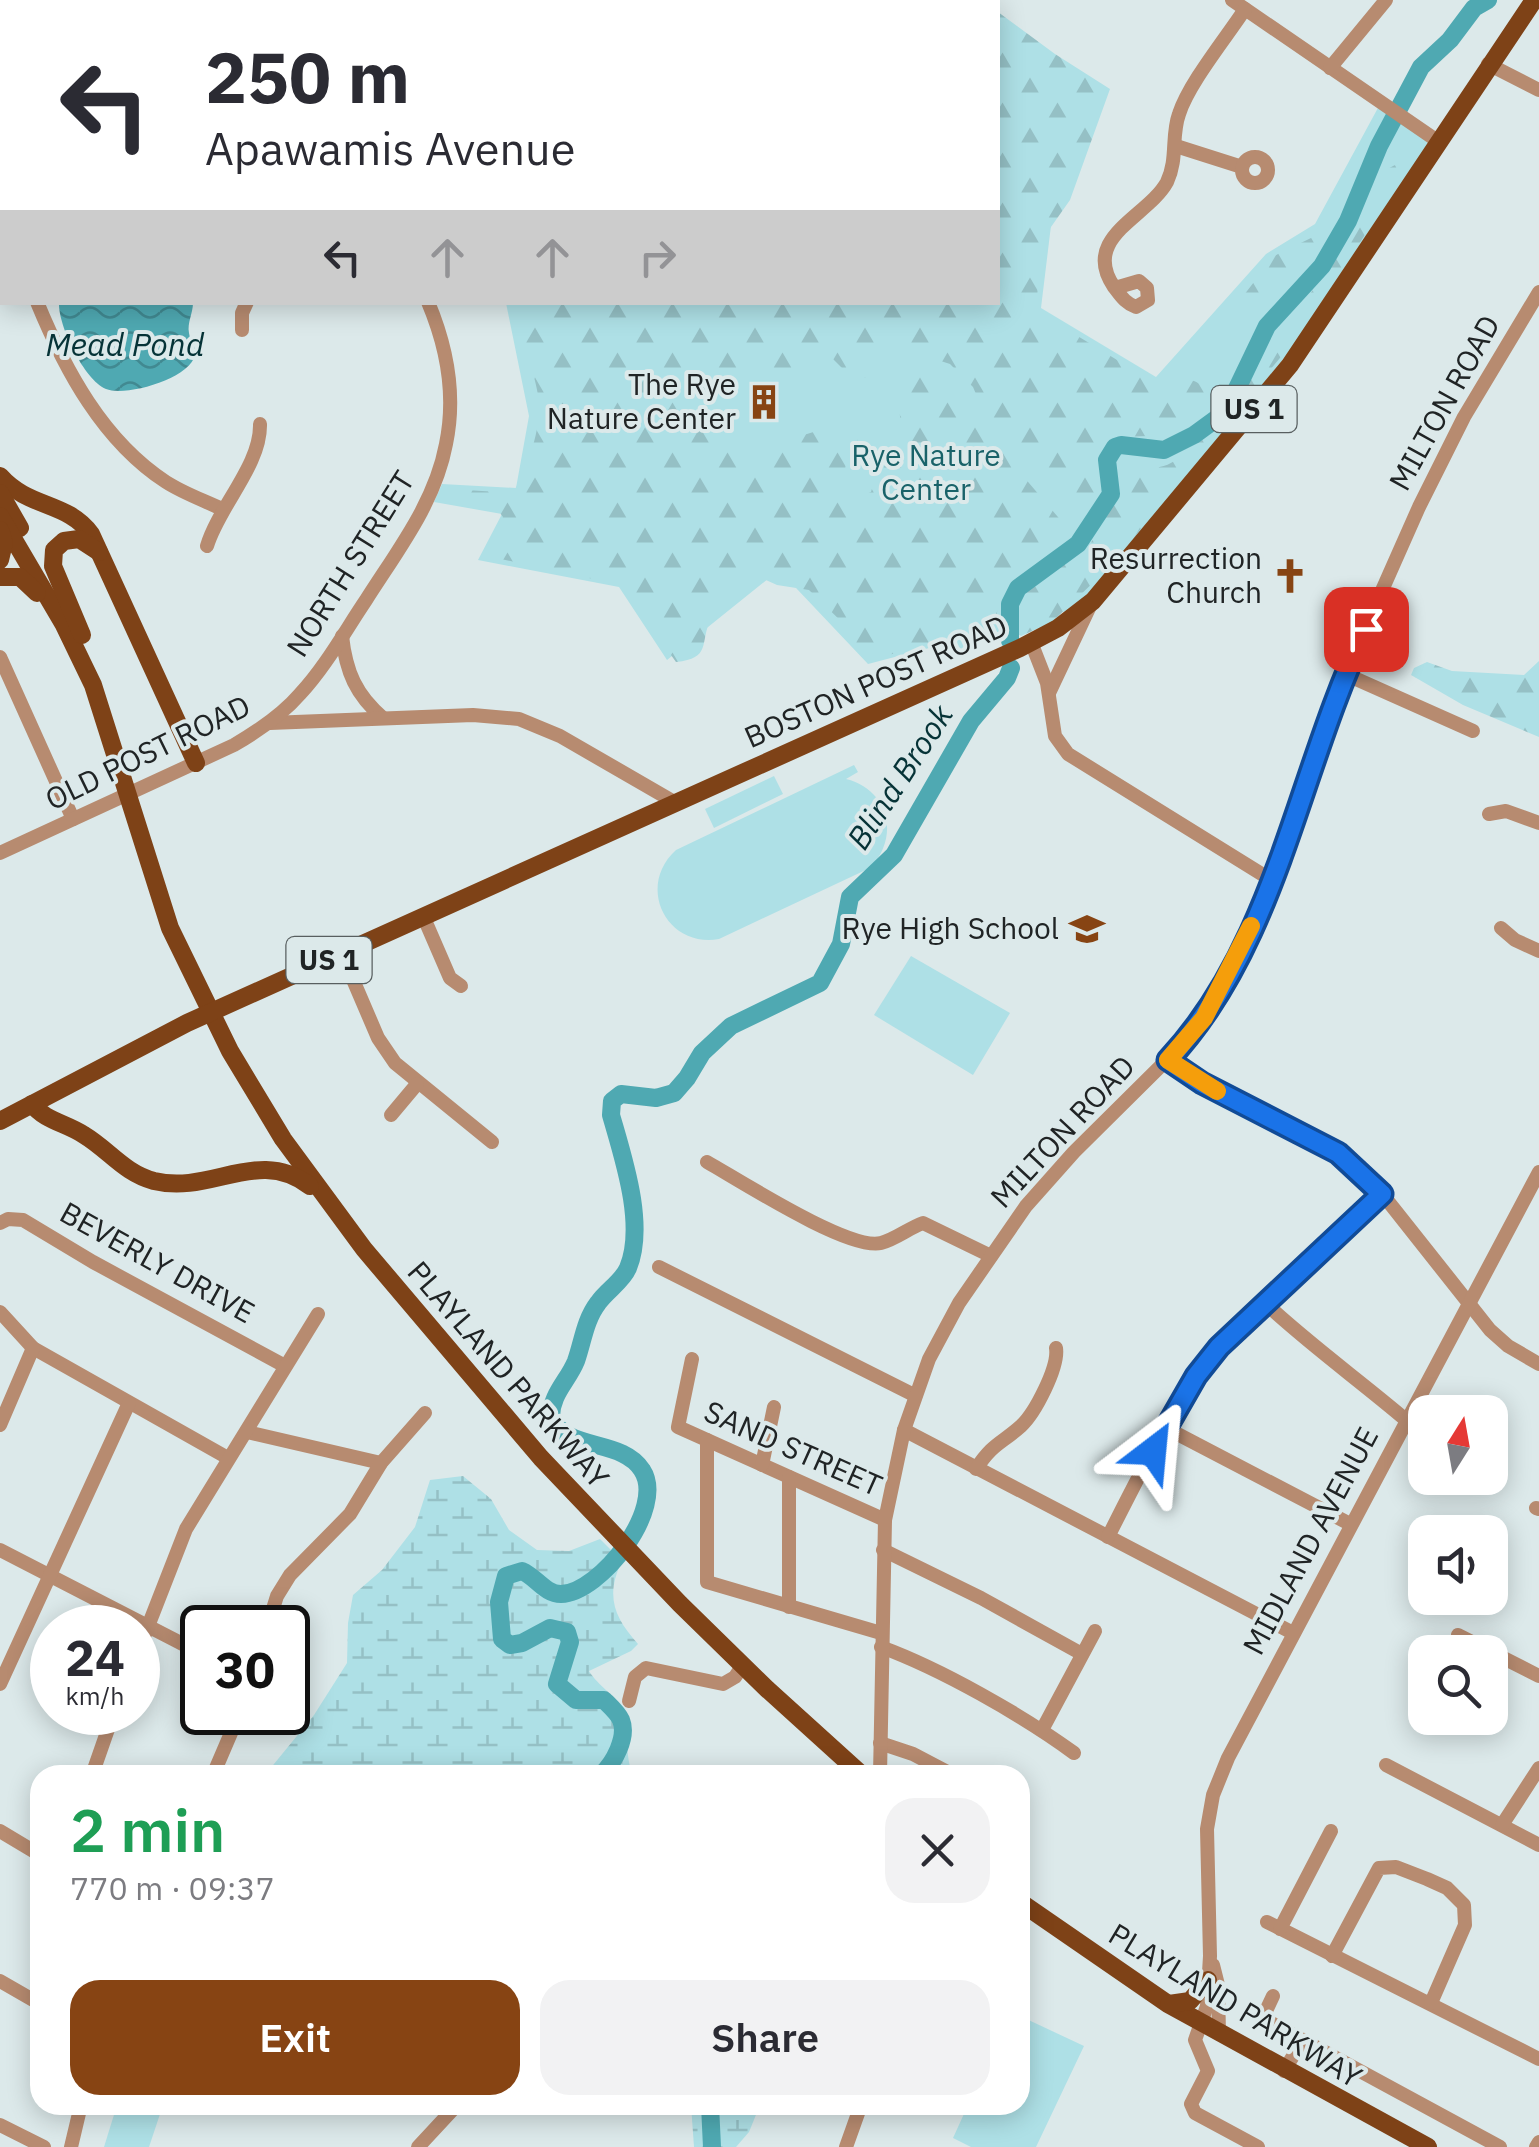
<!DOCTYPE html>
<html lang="en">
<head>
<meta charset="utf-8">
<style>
  :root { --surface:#fff; --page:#f2f2f3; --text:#2b2b33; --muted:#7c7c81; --accent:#874413 }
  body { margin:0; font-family:"IBM Plex Sans",sans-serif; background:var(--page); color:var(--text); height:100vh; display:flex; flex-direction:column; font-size:38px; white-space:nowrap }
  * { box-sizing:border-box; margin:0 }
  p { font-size:32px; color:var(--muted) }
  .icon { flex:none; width:55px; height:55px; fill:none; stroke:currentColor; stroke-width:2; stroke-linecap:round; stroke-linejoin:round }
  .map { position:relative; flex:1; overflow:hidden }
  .panel { position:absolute; left:30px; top:1765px; width:1000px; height:350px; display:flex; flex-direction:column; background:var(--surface); border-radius:30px; box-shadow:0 5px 25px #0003 }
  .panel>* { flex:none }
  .hud { position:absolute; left:0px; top:0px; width:1000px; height:305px; box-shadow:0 5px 25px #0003; background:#fff; color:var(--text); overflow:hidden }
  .needle { width:65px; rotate:11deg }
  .fabs { position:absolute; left:1408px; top:1395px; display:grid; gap:20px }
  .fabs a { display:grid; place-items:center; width:100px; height:100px; border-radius:20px; background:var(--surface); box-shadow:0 5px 25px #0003; font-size:50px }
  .speed { position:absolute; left:30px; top:1605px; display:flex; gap:20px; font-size:50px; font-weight:700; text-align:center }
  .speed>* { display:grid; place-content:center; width:130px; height:130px; border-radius:50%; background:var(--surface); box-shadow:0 5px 25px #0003; line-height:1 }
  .speed small { font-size:25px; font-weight:400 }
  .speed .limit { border:5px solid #111; border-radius:15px; background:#fff; color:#111 }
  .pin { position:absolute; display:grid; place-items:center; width:85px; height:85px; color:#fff; margin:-42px; border-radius:20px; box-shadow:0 5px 15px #0006 }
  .me { position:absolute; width:110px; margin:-55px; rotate:29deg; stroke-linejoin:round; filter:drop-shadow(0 0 8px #0008) }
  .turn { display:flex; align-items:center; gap:35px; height:210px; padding:0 40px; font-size:45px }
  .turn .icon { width:130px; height:130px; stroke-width:2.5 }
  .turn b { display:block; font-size:70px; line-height:85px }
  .lanes { display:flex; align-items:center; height:95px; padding:0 40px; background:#0003; justify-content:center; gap:50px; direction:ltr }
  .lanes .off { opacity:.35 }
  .round { display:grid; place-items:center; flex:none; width:105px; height:105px; border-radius:30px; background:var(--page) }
  .summary { display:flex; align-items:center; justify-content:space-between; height:170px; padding:0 40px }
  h1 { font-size:60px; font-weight:600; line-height:75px; color:#1e9e55 }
  .action { display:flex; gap:20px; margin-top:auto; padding:20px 40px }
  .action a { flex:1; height:115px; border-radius:30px; background:var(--accent); color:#fff; font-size:40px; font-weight:600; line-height:115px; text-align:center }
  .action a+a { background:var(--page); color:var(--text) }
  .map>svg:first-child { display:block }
  .green { fill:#aee0e6 }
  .forest { fill:url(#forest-firs) }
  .wetland { fill:url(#wetland-marsh) }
  .water { fill:url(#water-waves) }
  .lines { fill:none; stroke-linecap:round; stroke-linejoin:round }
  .river { stroke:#4fa9b2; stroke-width:18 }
  .minor { stroke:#b78b70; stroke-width:14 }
  .major { stroke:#7e4217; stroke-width:18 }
  .highway { stroke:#602d06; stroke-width:20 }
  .rail-casing { stroke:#404546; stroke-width:6 }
  .rail { stroke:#dce9ea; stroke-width:2.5; stroke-dasharray:8; stroke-linecap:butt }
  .route-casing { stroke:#114b97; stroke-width:25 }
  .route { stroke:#1a73e8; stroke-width:18 }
  .slow { stroke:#f59e0b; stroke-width:18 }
  .labels { text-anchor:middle; stroke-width:8; stroke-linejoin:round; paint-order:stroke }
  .shield { fill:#dce9ea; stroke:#585f60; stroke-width:2.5 }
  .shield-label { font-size:28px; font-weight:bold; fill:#202425 }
  .poi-label { font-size:30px; fill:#202425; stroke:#dce9ea; text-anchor:end }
  .street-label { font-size:30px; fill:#202425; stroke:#dce9ea }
  .park-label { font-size:30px; fill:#196269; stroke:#dce9ea }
  .water-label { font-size:32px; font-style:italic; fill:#063337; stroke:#dce9ea }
</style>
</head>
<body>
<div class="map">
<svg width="1539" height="2147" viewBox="0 0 1539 2147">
  <defs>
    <pattern id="forest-firs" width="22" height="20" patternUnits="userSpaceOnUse" patternTransform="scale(2.5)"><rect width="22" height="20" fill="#aee0e6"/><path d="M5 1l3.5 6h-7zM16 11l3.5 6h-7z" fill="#95c0c5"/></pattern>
    <pattern id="wetland-marsh" width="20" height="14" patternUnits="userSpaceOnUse" patternTransform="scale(2.5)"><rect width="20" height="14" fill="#aee0e6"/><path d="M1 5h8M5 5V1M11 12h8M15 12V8" fill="none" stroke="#95c0c5"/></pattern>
    <pattern id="water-waves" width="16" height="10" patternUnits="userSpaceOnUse" patternTransform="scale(2.5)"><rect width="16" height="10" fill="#4fa9b2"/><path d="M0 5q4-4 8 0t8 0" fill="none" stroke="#418991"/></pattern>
  </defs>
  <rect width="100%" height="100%" fill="#dce9ea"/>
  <!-- green -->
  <g class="green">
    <path d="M 1066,102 L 1041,308 L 1156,377 L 1266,254 L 1315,224 L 1379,106 L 1432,142 L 1312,324 L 1098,585 L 1070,613 L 1056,610 L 955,652 L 952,642 L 868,664 L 779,570 L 667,660 L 619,587 L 478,560 L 502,514 L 434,502 L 442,484 L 516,488 L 529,416 L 506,303 L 998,302 Z"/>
    <path d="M 854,765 L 858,772 L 846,779 C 888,789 901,836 870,868 L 719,939 C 666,948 636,886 676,850 Z"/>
    <path d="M 774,776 L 783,794 L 714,828 L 705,809 Z"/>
    <path d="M 911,956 L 1010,1013 L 973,1075 L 874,1015 Z"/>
    <path d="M 1020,2016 L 1084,2046 L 1036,2147 L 971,2147 L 953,2138 L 968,2105 L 1020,2105 Z"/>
    <path d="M 117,2105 L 163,2105 L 149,2147 L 104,2147 Z"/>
  </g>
  <!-- forest -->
  <g class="forest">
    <path d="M 622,0 L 965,0 L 972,2 L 627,2 Z"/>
    <path d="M 998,12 L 1055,54 L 1110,89 L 1070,200 L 1039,244 L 1037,307 L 1043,315 L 1150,380 C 1188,388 1186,365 1218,401 L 1208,415 L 1150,436 L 1112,437 L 1095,455 L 1103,484 L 1102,500 L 1081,532 L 1013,444 L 985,415 L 973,387 L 950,364 L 913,352 L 884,351 L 875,370 L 866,378 L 851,377 L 831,357 L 817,354 L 791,368 L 762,369 L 735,383 L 719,395 L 707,418 L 722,441 L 757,453 L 779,439 L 807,434 L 839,424 L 858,439 L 846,464 L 841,493 L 854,499 L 871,492 L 876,475 L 871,453 C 931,426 874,395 909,369 L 926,371 L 941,380 L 1075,537 C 1056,558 1016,572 1003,594 C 996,605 997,622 992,634 L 960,641 L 952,636 L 872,660 L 865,657 L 846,626 L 809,590 L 777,585 L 755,575 C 737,582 719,600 711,618 C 699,644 712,658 676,662 L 621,585 L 487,556 L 503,517 L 497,509 L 459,503 L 456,498 L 459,493 L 466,490 L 513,493 C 528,466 543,426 538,395 C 533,363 517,336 520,303 L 998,302 Z"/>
    <path d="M 1400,163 L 1406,171 C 1381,208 1279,377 1248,389 L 1246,385 C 1258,345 1288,322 1313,290 C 1333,265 1346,237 1359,208 C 1367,190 1381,169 1400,163 Z"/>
    <path d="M 1334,221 L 1337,225 L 1336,231 L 1312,267 L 1258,325 L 1246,315 L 1244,295 L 1274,256 L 1311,238 Z"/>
    <path d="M 1215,434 L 1118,558 L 1107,560 L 1091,543 L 1103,517 L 1123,495 C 1120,481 1118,471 1128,461 C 1135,463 1144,467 1152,467 C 1177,470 1192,440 1215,434 Z"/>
    <path d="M 1085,548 L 1102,569 L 1099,577 L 1052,622 L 1021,636 L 1016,633 L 1015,603 L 1021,593 L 1033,582 L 1049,576 Z"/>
    <path d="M 1539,661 L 1539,737 L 1463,705 L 1411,675 L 1414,668 L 1427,662 L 1452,671 L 1524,675 Z"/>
  </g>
  <!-- wetland -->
  <g class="wetland">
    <path d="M 463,1476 L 491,1499 L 509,1530 L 537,1550 L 569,1551 L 600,1539 L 622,1561 C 605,1596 614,1617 638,1644 L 631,1651 L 589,1671 C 598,1686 616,1695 621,1709 C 630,1730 624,1755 633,1775 L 265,1775 L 314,1715 L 347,1663 L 348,1623 L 353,1595 L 382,1570 L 415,1527 L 430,1480 Z"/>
    <path d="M 691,2105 L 760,2105 L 749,2132 L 736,2147 L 694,2147 Z"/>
  </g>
  <!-- water -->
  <path class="water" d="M 59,303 L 193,303 C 193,313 187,323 189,333 C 190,342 197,346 195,355 C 190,379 125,397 106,389 C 84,380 58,325 59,303 Z"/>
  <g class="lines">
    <!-- river -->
    <g class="river">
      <path d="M 1010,641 L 1010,604 L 1018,588 L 1078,544 L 1111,494 L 1107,460 L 1115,447 L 1121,445 L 1164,450 L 1194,435 L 1220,416 L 1232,399 L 1267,326 L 1322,266 L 1348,221 L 1379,146 L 1421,67 L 1450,40 L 1474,8 L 1488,0"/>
      <path d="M 601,1775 C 614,1763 628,1737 621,1720 C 618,1713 609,1705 604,1700 L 576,1700 L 557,1684 L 570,1642 L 567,1632 L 550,1628 L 522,1643 L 510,1645 L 502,1639 L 499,1602 L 506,1576 L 522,1571 C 536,1577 545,1594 561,1594 C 600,1593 667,1508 642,1470 C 622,1438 566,1452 551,1417 C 551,1394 568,1381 576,1361 C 583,1341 585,1320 598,1303 C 607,1290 622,1282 628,1268 C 646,1225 623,1157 611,1115 L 612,1101 L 621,1094 L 656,1098 L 674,1093 L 687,1078 L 702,1053 L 731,1026 L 820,983 L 841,944 L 850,897 L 894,855 L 971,721 L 1007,678 L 1011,668"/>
      <path d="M 710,2105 L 712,2147"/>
    </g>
    <!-- minor -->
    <g class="minor">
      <path d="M 102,0 L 104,2"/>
      <path d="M 1232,0 L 1439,142"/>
      <path d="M 574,2 L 577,0"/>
      <path d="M 1488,64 L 1539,90"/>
      <path d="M 1330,68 L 1386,0"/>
      <path d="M 1176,146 L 1242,167"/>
      <path d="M 0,151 L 2,150"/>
      <circle cx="1255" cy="170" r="13"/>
      <path d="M 0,266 L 2,264"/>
      <path d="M 1115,288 L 1139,281 L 1147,288 L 1148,300 L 1136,307 C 1125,303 1121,296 1114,287 C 1080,237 1148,217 1167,182 C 1178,159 1171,136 1179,114 C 1189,83 1226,38 1245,9"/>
      <path d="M 37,302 C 65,370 103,441 166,482 C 183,493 203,500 222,509"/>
      <path d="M 242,330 L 242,313 L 247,302"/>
      <path d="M 207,546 C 219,506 261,465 260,424"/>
      <path d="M 342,636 C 346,672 356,695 383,718"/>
      <path d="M 1031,642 L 1047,683 L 1055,736 L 1068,754 L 1273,881"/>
      <path d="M 0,657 L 73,819"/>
      <path d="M 1345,674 L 1473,731"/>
      <path d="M 1049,693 L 1091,604"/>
      <path d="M 270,723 L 473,715 L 519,719 L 560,736 L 676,803"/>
      <path d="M 1489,814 L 1506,811 L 1539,823"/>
      <path d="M 0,853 L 234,745 C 258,731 282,715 300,694 C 326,666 345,631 366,600 C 397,551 435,503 446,444 C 456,396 447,347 428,302"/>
      <path d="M 424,918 L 450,978 L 461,986"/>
      <path d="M 1501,928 L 1515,940 L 1539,951"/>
      <path d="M 342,954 L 378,1038 L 395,1063 L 492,1142"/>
      <path d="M 1168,1061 C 1234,1104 1314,1128 1372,1181 L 1490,1330 L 1508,1346 L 1539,1364"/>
      <path d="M 391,1115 L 417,1084"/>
      <path d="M 707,1162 C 739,1180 849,1251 881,1243 C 896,1239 909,1228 923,1223 L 991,1256"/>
      <path d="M 0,1223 L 8,1219 L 23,1220 L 93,1262 L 285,1366"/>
      <path d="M 659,1267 L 914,1395"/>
      <path d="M 1265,1303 C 1310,1345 1359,1380 1406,1420"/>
      <path d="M 0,1312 L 33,1348 L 228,1458"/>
      <path d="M 692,1359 L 678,1427 L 885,1520"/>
      <path d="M 0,1425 L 33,1348"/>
      <path d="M 1166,1428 L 1350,1524"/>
      <path d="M 904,1430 L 1293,1633"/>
      <path d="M 247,1432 L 381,1463"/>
      <path d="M 707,1440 L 707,1582 L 881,1633"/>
      <path d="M 762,1465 L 774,1407"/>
      <path d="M 976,1469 C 993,1443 1001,1444 1021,1426 C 1035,1413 1059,1367 1056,1348"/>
      <path d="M 1536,1508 L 1539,1509"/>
      <path d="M 1108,1537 C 1141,1472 1174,1404 1219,1347 L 1382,1194"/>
      <path d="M 0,1550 L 202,1654"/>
      <path d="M 883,1550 L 981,1598 L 1082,1654"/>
      <path d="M 789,1607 L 789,1477"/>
      <path d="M 267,1628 L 277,1596 L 290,1575 L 350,1514 L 381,1463 L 425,1413"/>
      <path d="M 1458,1635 L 1539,1676"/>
      <path d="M 881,1647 C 941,1669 1022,1715 1074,1753"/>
      <path d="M 138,1652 L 186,1529 L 318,1314"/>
      <path d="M 0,1684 L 129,1403"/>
      <path d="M 629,1701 L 635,1677 L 646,1668 L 723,1684 L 735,1677 L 743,1665"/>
      <path d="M 1042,1730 L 1095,1631"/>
      <path d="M 880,1743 L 913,1754 L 953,1775"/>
      <path d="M 1386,1765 L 1539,1845"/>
      <path d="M 92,1775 L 114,1712"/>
      <path d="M 213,1775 L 240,1712"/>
      <path d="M 880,1775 L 885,1520 L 904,1430 L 929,1359 L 959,1303 L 1026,1206 L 1074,1152 L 1192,1035 L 1220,991 L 1273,881 L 1345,674 L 1419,507 L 1464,417 L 1539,292"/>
      <path d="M 1502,1825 L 1539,1768"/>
      <path d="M 0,1831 L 40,1855"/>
      <path d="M 1267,1922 L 1539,2059"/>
      <path d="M 1280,1929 L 1331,1831"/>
      <path d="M 1332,1956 L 1379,1868 L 1396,1867 L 1427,1879 L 1447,1888 L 1464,1905 L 1465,1925 L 1431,2003"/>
      <path d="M 1213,1965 L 1218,1985 L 1219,2034"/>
      <path d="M 0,1981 L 40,2004"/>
      <path d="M 1273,1996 L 1265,2013 L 1266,2020 L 1500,2147"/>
      <path d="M 1284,2071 L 1302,2041"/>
      <path d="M 0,2125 L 44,2147"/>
      <path d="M 71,2147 L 81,2105"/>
      <path d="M 418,2147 L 457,2105"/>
      <path d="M 846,2147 L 861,2105"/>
      <path d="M 1258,2147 L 1195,2113 L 1191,2104 L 1208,2071 L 1195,2040 L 1207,2006 L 1210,1956 L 1207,1829 L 1213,1795 L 1228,1758 L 1539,1172"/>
      <path d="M 1536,2147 L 1539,2142"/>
    </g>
    <!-- major -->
    <g class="major">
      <path d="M 0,476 C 29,509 67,501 91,534 L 196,763"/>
      <path d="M 0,493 L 20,528"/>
      <path d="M 0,516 L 64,625 L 93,685 L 170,928 L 230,1051 L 283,1139 L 364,1249 L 541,1458 L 680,1604 L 767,1689 L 862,1775"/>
      <path d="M 0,530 L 4,543 L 0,560"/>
      <path d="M 0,577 L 20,577 L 37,593"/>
      <path d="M 82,635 L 53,566 L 54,550 L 64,541 L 79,539 L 99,552"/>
      <path d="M 32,1104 C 45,1121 66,1123 84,1135 C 109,1150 124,1173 154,1181 C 212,1195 258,1146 310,1186"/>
      <path d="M 0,1121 L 187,1023 L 1020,648 L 1058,628 L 1093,601 L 1290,365 L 1534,0"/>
      <path d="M 1020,1902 L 1168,2004 L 1428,2147"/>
      <path d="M 1169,2004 L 1190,2001 L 1208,1980"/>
    </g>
    <!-- highway -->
    <g class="highway">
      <path d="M 24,2 L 29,0"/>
      <path d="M 0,16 L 2,15"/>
    </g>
    <defs>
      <g id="rail">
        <path d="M 75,2 L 79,0"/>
        <path d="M 95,2 L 100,0"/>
        <path d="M 0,47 L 2,46"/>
      </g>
    </defs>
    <!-- rail casing -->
    <use href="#rail" class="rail-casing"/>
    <!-- rail -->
    <use href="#rail" class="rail"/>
  </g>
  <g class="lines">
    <defs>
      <path id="route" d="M 1153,1451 L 1196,1376 L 1219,1347 L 1382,1194 L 1338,1153 L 1202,1083 L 1168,1060 C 1277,944 1298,769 1366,629"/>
    </defs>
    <!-- route casing -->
    <use href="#route" class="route-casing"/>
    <!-- route -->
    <use href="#route" class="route"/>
    <!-- slow -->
    <path class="slow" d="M 1217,1091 L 1168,1060 L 1204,1018 L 1251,926"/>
  </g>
  <!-- icons -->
  <defs>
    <symbol id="building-bare" viewBox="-9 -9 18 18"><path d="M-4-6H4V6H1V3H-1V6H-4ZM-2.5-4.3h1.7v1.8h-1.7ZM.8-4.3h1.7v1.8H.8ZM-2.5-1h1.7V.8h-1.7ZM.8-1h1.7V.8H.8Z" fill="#874413" stroke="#dce9ea" stroke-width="2.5" paint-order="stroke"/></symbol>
    <symbol id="church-bare" viewBox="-9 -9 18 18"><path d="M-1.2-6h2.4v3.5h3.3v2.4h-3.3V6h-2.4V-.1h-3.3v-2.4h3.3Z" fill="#874413" stroke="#dce9ea" stroke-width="2.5" paint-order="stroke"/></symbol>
    <symbol id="school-bare" viewBox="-9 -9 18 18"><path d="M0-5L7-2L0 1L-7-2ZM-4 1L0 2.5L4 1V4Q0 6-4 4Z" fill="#874413" stroke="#dce9ea" stroke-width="2.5" paint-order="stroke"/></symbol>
  </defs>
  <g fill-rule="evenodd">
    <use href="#building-bare" x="739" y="377" width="50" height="50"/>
    <use href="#church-bare" x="1265" y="551" width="50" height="50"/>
    <use href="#school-bare" x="1062" y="904" width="50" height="50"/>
  </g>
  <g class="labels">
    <!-- shield labels -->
    <g class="shield">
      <rect x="1211.5" y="386" width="85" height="46" rx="8"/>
      <rect x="286.5" y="937" width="85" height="46" rx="8"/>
    </g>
    <g class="shield-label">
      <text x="1254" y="419">US 1</text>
      <text x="329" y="970">US 1</text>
    </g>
    <!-- poi labels -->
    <g class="poi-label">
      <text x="736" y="395">The Rye<tspan x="736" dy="34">Nature Center</tspan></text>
      <text x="1262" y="569">Resurrection<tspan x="1262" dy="34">Church</tspan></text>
      <text x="1059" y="939">Rye High School</text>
    </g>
    <!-- street labels -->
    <g class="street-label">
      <text transform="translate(1445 403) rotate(-61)" y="10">MILTON ROAD</text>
      <text transform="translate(351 564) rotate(-58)" y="10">NORTH STREET</text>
      <text transform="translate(876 682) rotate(-24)" y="10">BOSTON POST ROAD</text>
      <text transform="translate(148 753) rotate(-26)" y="10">OLD POST ROAD</text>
      <text transform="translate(1063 1132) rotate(-47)" y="10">MILTON ROAD</text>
      <text transform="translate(157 1263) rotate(29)" y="10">BEVERLY DRIVE</text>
      <text transform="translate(508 1375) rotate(49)" y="10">PLAYLAND PARKWAY</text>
      <text transform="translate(793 1449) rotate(24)" y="10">SAND STREET</text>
      <text transform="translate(1311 1541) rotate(-62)" y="10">MIDLAND AVENUE</text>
      <text transform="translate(1235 2006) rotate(31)" y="10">PLAYLAND PARKWAY</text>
    </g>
    <!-- park labels -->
    <g class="park-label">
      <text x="926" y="466">Rye Nature<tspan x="926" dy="34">Center</tspan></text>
    </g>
    <!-- water labels -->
    <g class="water-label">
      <text x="125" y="356">Mead Pond</text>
      <text transform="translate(900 777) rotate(-57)" y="11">Blind Brook</text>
    </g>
  </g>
</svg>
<div class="fabs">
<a><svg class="needle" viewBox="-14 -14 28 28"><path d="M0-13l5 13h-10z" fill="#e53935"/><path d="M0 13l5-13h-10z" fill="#7c7c81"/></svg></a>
<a><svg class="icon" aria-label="sound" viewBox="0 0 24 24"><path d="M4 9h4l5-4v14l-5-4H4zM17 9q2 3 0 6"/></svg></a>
<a><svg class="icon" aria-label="search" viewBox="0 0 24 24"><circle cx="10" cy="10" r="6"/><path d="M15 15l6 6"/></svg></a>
</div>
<div class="speed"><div>24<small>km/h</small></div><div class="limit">30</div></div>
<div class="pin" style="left:1366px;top:629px;background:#d93025"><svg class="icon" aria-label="arrive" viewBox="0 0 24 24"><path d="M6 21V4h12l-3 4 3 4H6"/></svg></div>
<svg class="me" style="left:1153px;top:1451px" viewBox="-20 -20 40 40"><path d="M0-17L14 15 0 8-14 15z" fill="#1a73e8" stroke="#fff" stroke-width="4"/></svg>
<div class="hud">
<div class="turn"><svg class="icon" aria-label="left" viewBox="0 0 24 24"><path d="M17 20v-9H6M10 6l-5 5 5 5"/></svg><div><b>250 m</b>Apawamis Avenue</div></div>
<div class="lanes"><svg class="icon" aria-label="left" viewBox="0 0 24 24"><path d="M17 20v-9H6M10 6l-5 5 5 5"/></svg><svg class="icon off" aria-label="ahead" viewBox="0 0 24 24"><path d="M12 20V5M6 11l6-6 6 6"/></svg><svg class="icon off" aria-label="ahead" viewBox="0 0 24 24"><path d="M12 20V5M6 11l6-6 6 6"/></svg><svg class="icon off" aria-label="right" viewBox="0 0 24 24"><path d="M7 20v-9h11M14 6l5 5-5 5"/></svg></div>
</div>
<section class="panel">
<div class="summary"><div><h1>2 min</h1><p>770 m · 09:37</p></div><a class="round"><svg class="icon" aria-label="close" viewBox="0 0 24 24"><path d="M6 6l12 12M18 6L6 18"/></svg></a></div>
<div class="action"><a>Exit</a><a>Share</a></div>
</section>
</div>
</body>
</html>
